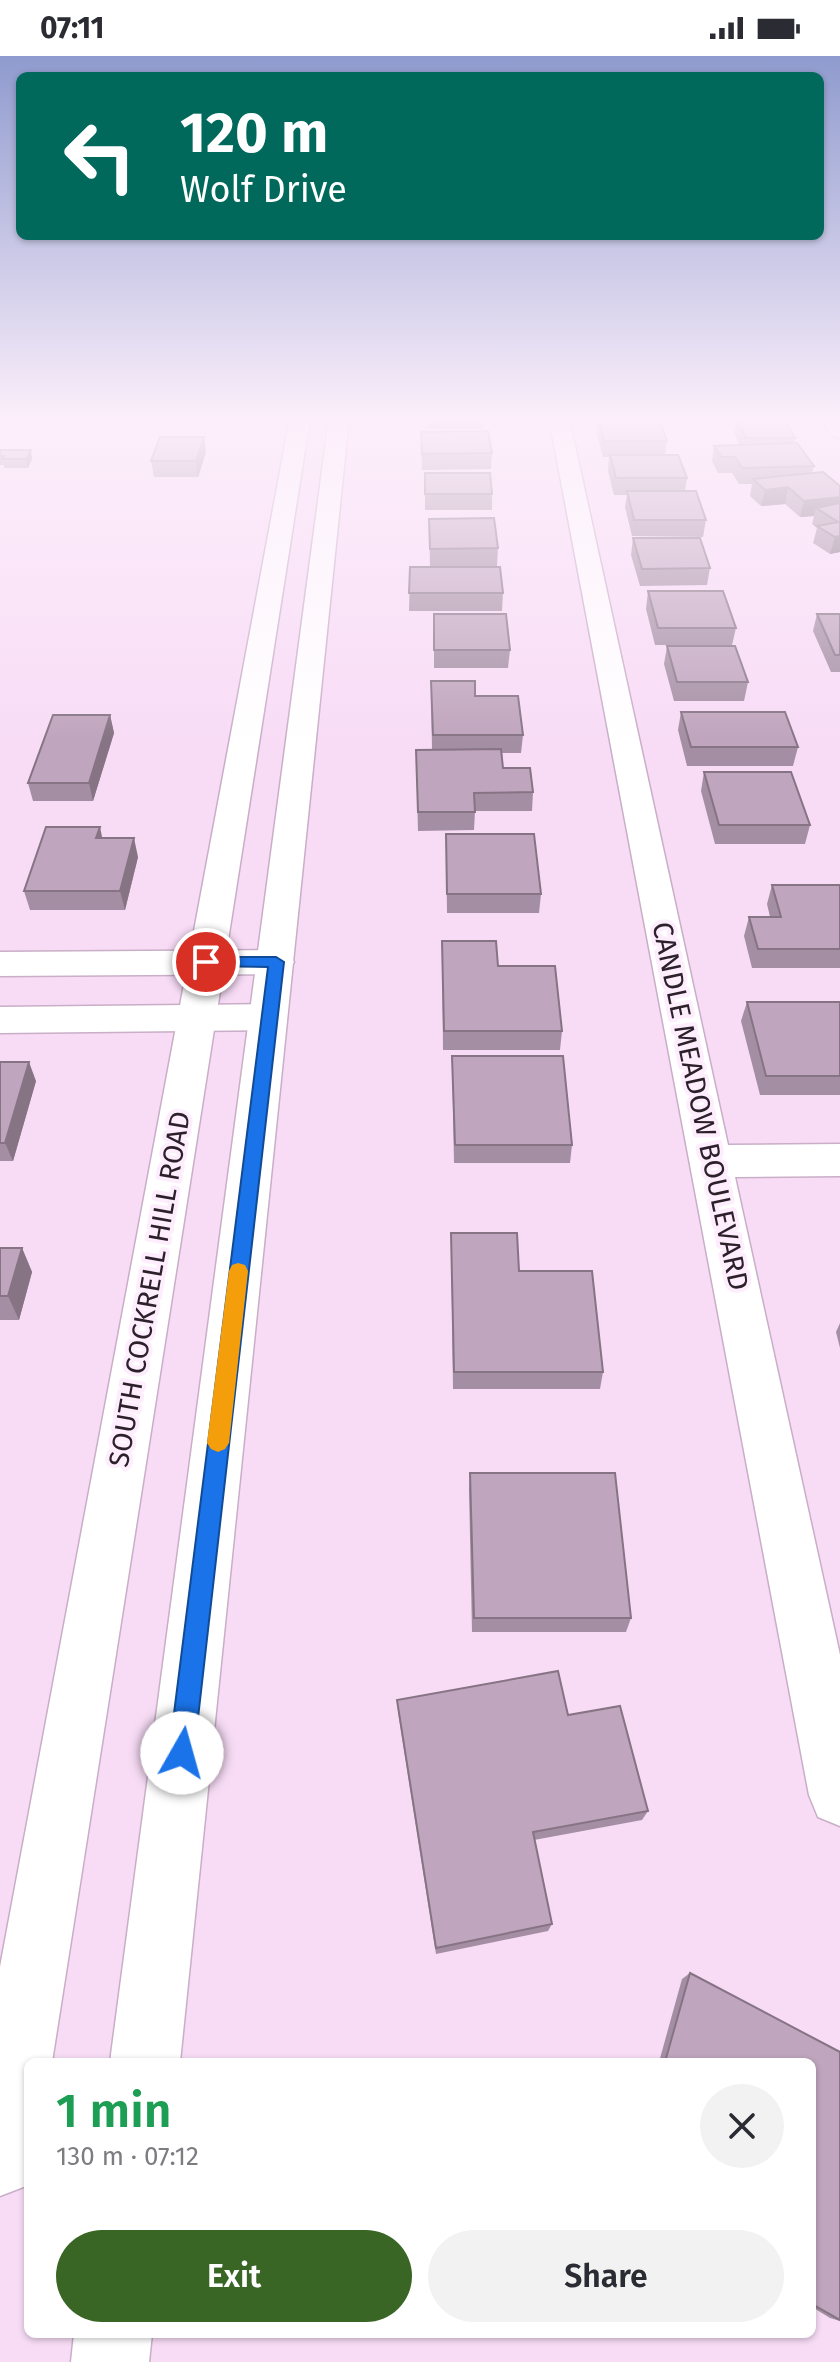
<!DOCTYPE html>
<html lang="en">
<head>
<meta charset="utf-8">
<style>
  :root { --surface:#fff; --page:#f2f2f3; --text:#2b2b33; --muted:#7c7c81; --accent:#396625 }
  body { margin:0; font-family:"Fira Sans",sans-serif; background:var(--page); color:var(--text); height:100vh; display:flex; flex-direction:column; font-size:30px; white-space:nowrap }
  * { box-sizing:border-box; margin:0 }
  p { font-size:26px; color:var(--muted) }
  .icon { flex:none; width:44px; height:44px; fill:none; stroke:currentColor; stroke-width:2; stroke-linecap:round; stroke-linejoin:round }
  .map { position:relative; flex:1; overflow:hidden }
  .drawer { position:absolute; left:24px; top:2002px; width:792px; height:280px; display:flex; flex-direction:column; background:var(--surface); border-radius:12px; box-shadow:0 2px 6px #0004 }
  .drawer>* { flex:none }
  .hud { position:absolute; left:16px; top:16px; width:808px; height:168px; border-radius:12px; box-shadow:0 2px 6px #0004; background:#00695c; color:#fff; overflow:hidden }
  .pin { position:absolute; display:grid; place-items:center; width:68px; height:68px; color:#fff; margin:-34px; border:4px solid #fff; border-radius:50%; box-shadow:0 2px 8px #0007 }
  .me { position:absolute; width:88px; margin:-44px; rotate:7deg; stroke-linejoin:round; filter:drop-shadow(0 0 6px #0008) }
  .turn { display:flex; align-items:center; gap:28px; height:168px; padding:0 32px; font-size:36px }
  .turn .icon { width:104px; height:104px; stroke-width:2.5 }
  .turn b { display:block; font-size:56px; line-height:68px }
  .round { display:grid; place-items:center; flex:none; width:84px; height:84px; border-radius:42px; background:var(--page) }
  .headline { display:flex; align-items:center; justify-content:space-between; height:136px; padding:0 32px }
  h1 { font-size:48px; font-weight:600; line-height:60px; color:#1e9e55 }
  .primary-button { display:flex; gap:16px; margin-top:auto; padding:16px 32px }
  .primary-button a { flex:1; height:92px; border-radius:48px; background:var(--accent); color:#fff; font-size:32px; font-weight:600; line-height:92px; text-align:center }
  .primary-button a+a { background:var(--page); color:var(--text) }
  .status { display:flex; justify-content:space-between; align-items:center; height:56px; padding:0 40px; background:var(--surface); direction:ltr }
  .status svg { height:22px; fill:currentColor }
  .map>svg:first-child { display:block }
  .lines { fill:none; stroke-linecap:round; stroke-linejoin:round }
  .minor-casing { stroke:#c9aec7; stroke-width:3 }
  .secondary-casing { stroke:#c9aec7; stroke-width:3 }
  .minor { fill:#fff; fill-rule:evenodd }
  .secondary { fill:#fff; fill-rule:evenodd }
  .wall { fill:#a48ea3 }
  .shaded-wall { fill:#867484 }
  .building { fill:#bfa5bd; stroke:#867484; stroke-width:2 }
  .route { fill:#1a73e8; stroke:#114b97; stroke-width:2 }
  .slow { fill:#f59e0b }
  .labels { text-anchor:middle; stroke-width:8; stroke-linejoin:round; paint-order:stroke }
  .street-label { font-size:28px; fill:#2c212b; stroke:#feedfd }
</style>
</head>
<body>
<div class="status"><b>07:11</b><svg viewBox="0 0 49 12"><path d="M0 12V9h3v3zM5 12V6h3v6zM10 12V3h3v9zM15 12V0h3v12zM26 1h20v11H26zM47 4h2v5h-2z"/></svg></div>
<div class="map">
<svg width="840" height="2306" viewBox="0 0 840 2306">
  <rect width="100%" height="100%" fill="#f8dcf6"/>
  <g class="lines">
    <defs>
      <g id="minor">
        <path d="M 549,362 L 569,362 L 728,1089 L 840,1088 L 840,1120 L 735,1121 L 840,1599 L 840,1770 L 818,1761 L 809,1739 Z"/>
        <path d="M 821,362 L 840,362 L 840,382 L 833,380 Z"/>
        <path d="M 276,894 L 289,898 L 294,906 L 289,914 L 276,918 L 0,920 L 0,896 Z"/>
        <path d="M 268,948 L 282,952 L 287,961 L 282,970 L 268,974 L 0,977 L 0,951 Z"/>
      </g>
      <g id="secondary">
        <path d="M 290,362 L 310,362 L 52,2006 L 28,2006 L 28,2124 L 26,2130 L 0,2140 L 0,1911 Z"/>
        <path d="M 329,362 L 349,362 L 180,2006 L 110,2006 Z"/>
        <path d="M 74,2278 L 152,2278 L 149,2306 L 71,2306 Z"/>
      </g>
    </defs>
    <!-- minor casing -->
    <use href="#minor" class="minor-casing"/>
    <!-- secondary casing -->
    <use href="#secondary" class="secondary-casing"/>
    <!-- minor -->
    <use href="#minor" class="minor"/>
    <!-- secondary -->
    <use href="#secondary" class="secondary"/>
  </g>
  <!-- wall -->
  <g class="wall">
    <rect x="428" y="362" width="56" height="11"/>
    <path d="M 736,362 L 784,362 L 795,382 L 794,388 L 814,410 L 812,417 L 840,430 L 840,496 L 830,498 L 813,487 L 817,472 L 812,468 L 814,460 L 800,461 L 785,448 L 761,450 L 750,440 L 752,428 L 739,428 L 732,417 L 718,417 L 712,405 L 714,390 L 739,389 L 734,376 Z"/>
    <path d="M 599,363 L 667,385 L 665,399 L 687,422 L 685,435 L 706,464 L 703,481 L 632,480 L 625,451 L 627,439 L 614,439 L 608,415 L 609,401 L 603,401 L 597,378 Z"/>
    <path d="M 421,376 L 492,397 L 491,413 L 422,414 Z"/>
    <path d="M 0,394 L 32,403 L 28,412 L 4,412 L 4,409 L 0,409 Z"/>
    <path d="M 206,396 L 198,421 L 154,421 L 151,405 Z"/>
    <path d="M 425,417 L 492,438 L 492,454 L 425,454 Z"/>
    <path d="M 429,463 L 498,492 L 497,510 L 430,510 Z"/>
    <path d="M 633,482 L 710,512 L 707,529 L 640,530 L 631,499 Z"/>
    <path d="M 410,511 L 503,537 L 502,555 L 409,555 Z"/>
    <path d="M 648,535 L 736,572 L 732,589 L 655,589 L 646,553 Z"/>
    <path d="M 434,558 L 510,594 L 508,612 L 434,612 Z"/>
    <path d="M 817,558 L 840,558 L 840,616 L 831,616 L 813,575 Z"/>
    <path d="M 667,590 L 748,626 L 744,645 L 674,645 L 664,608 Z"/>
    <path d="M 431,625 L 475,640 L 523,679 L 521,697 L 502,697 L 503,712 L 533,736 L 532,755 L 475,755 L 474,774 L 418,775 L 416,694 L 432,694 Z"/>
    <path d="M 681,656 L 798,691 L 793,710 L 687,710 L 678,674 Z"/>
    <path d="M 110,659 L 114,677 L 93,745 L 33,745 L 28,727 Z"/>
    <path d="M 704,716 L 810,769 L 805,788 L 715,788 L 701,735 Z"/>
    <path d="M 446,778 L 541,838 L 539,857 L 447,857 Z"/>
    <path d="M 102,782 L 138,801 L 125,854 L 30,854 L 24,835 Z"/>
    <path d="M 772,829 L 840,829 L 840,912 L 752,912 L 744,880 L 749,861 L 770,861 L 767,848 Z"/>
    <path d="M 442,885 L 498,910 L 562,975 L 560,994 L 443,994 Z"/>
    <path d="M 747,946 L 840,946 L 840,1039 L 760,1039 L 741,965 Z"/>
    <path d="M 452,1000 L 572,1089 L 570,1107 L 454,1107 Z"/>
    <path d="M 0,1006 L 36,1025 L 13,1105 L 0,1105 Z"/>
    <path d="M 451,1177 L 519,1215 L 603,1316 L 600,1333 L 453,1333 Z"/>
    <path d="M 0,1192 L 22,1192 L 32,1216 L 19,1264 L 0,1264 Z"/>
    <path d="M 840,1267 L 840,1292 L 836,1276 Z"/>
    <path d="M 470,1417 L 631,1562 L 626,1576 L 472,1576 L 469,1433 Z"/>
    <path d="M 397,1644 L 568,1659 L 648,1755 L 642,1764 L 534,1784 L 552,1868 L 548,1875 L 436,1898 L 398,1656 Z"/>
    <path d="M 690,1917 L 840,1996 L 840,2265 L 830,2262 L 812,2251 L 812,2006 L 659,2006 L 682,1923 Z"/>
  </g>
  <!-- shaded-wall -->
  <g class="shaded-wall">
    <path d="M 204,381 L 206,396 L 198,421 L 196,405 Z"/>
    <path d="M 31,394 L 32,403 L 28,412 L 26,403 Z"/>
    <path d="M 788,431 L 785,448 L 761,450 L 765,434 Z"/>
    <path d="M 840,441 L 840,457 L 816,452 L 814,460 L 800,461 L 804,445 Z"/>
    <path d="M 840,480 L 840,496 L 830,498 L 835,481 Z"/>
    <path d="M 110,659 L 114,677 L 93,745 L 89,727 Z"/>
    <path d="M 100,771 L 104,790 L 96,782 Z"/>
    <path d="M 134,782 L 138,801 L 125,854 L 120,835 Z"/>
    <path d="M 29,1006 L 36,1025 L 13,1105 L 5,1087 Z"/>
    <path d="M 22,1192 L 32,1216 L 19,1264 L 8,1240 Z"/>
  </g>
  <!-- building -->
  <g class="building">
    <path d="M 737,362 L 784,362 L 795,382 L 746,382 Z"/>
    <path d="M 599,363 L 659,363 L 667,385 L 604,385 Z"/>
    <path d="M 488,375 L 492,397 L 422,398 L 421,376 Z"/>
    <path d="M 160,381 L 204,381 L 196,405 L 151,405 Z"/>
    <path d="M 797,387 L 814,410 L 742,412 L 735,401 L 721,401 L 714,390 Z"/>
    <path d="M 0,394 L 31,394 L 26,403 L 2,403 L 4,400 L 0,400 Z"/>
    <path d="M 610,399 L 678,399 L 687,422 L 616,422 Z"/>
    <path d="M 823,416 L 840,430 L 840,441 L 804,445 L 788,431 L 765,434 L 753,423 Z"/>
    <path d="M 425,417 L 490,417 L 492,438 L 425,438 Z"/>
    <path d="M 627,435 L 696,435 L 706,464 L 634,464 Z"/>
    <path d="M 840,447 L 840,480 L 835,481 L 817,470 L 838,466 L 816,452 Z"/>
    <path d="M 494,462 L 498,492 L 430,493 L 429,463 Z"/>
    <path d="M 633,482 L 700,482 L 710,512 L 642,513 Z"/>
    <path d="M 410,511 L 500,511 L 503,537 L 409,537 Z"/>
    <path d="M 648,535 L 723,535 L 736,572 L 658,572 Z"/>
    <path d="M 434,558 L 506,558 L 510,594 L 434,594 Z"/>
    <path d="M 817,558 L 840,558 L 840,599 L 835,599 Z"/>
    <path d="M 667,590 L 735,590 L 748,626 L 677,626 Z"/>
    <path d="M 431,625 L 475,625 L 475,640 L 518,640 L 523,679 L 433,679 Z"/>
    <path d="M 681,656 L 785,656 L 798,691 L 691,691 Z"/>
    <path d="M 53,659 L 110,659 L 89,727 L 28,727 Z"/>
    <path d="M 501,693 L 503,712 L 530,712 L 533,736 L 474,737 L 475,756 L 418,756 L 416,694 Z"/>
    <path d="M 704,716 L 791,716 L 810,769 L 719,769 Z"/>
    <path d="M 46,771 L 100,771 L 96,782 L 134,782 L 120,835 L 24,835 Z"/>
    <path d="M 446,778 L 534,778 L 541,838 L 447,838 Z"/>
    <path d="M 772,829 L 840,829 L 840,893 L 758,893 L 749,861 L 781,861 Z"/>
    <path d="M 442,885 L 496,885 L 498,910 L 555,910 L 562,975 L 444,975 Z"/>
    <path d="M 747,946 L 840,946 L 840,1020 L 766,1020 Z"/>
    <path d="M 452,1000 L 563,1000 L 572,1089 L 455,1089 Z"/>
    <path d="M 0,1006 L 29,1006 L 5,1087 L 0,1087 Z"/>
    <path d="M 451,1177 L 517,1177 L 519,1215 L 592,1215 L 603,1316 L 454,1316 Z"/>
    <path d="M 0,1192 L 22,1192 L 8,1240 L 0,1240 Z"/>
    <path d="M 470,1417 L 615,1417 L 631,1562 L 474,1562 Z"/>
    <path d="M 558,1615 L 568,1659 L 620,1650 L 648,1755 L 533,1776 L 552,1868 L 436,1892 L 397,1644 Z"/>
    <path d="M 690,1917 L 840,1996 L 840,2264 L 812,2248 L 812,2006 L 665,2006 Z"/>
  </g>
  <!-- sky -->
  <linearGradient id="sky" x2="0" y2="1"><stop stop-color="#8f9bce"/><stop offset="0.53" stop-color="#fceffb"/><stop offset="1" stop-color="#fceffb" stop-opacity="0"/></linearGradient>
  <rect width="840" height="685" fill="url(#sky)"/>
  <!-- route -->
  <path class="route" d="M 206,901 L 276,901 L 284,906 L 194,1697 L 190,1706 L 182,1710 L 173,1706 L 169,1697 L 268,911 L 200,910 L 198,906 Z"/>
  <!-- slow -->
  <path class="slow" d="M 238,1207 L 245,1209 L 248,1215 L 229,1387 L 225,1393 L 218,1396 L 211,1393 L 207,1387 L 229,1215 L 232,1209 Z"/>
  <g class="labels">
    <!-- street labels -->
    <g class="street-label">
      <text transform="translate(701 1050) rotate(78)" y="10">CANDLE MEADOW BOULEVARD</text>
      <text transform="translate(149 1233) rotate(-80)" y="10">SOUTH COCKRELL HILL ROAD</text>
    </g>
  </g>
</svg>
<div class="pin" style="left:206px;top:906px;background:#d93025"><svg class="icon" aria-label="arrive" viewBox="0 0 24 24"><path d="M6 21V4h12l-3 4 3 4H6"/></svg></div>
<svg class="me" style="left:182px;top:1697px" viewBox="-20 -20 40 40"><circle r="19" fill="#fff"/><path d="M0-13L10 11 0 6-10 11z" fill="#1a73e8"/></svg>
<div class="hud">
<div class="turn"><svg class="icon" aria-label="left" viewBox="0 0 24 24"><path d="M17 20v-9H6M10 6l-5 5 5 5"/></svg><div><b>120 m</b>Wolf Drive</div></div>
</div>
<section class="drawer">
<div class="headline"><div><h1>1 min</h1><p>130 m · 07:12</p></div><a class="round"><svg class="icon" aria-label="close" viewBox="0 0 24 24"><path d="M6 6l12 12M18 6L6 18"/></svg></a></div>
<div class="primary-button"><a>Exit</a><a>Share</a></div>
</section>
</div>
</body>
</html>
